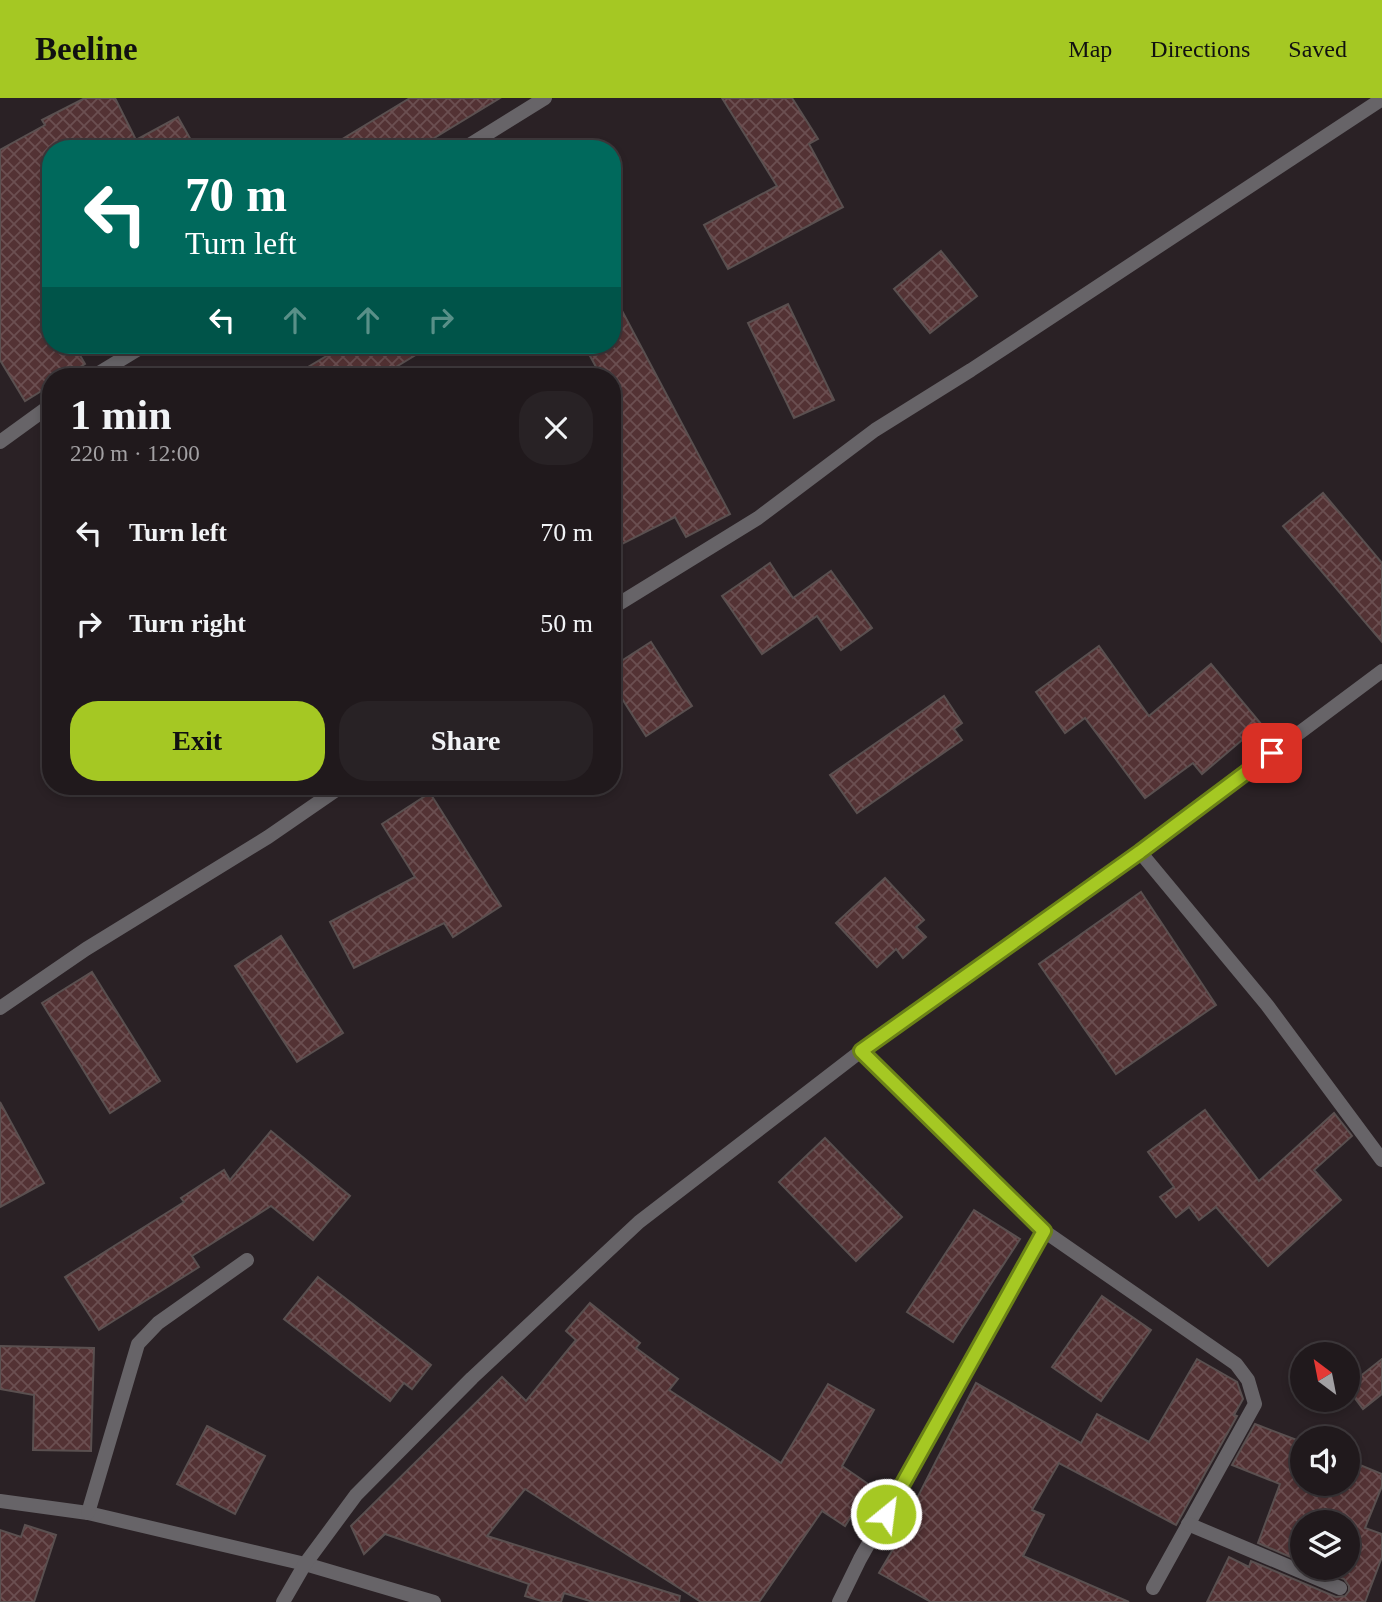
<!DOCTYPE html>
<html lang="en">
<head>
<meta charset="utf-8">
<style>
  :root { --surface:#20191c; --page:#282225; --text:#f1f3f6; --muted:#a2a0a3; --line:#3d383b; --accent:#a5c823 }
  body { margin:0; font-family:Georgia,serif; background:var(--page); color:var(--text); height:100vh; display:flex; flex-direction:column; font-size:26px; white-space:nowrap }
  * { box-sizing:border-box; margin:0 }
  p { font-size:23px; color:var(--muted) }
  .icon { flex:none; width:38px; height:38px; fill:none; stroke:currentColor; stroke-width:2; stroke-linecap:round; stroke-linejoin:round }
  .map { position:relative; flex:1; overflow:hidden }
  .sheet { position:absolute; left:42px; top:270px; width:579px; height:427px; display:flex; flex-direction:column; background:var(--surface); border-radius:28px; box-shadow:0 4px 10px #0003,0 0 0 2px var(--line) }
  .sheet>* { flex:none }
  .banner { position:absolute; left:42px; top:42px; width:579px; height:214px; border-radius:28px; box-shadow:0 4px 10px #0003,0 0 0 2px var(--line); background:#00695c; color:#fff; overflow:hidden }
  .needle { width:46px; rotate:328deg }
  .tools { position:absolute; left:1290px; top:1244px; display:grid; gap:14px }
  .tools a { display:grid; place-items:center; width:70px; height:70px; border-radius:50%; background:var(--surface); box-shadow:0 4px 10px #0003,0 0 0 2px var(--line); font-size:35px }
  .pin { position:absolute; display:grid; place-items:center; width:60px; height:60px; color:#fff; margin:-30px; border-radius:14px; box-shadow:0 4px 10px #0006 }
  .me { position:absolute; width:77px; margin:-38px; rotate:29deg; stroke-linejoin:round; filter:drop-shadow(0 0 5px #0008) }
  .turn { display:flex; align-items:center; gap:24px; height:147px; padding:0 28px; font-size:32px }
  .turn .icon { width:91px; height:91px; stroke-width:2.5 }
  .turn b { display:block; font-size:49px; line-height:60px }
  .lanes { display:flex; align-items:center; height:66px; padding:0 28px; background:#0003; justify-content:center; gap:35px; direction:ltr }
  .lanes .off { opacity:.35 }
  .round { display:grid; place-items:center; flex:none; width:74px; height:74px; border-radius:28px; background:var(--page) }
  .head { display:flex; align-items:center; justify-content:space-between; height:119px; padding:0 28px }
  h1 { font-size:42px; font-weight:700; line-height:52px }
  .button { display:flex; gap:14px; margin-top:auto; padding:14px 28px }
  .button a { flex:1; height:80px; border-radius:28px; background:var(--accent); color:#111; font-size:28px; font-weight:700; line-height:80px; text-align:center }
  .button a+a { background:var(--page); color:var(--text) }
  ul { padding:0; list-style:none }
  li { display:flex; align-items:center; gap:21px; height:91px; padding:0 28px }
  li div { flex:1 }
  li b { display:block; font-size:26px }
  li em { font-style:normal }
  header { display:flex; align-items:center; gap:42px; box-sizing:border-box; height:98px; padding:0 35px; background:var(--accent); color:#111 }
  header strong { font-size:33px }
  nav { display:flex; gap:38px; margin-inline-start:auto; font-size:24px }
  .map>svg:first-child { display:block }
  .building { fill:url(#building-cross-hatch); stroke:#5a5050; stroke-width:2 }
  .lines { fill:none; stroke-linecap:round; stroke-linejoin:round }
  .street { stroke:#676468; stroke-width:14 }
  .route-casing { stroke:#6b8217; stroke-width:18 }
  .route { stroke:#a5c823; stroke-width:12 }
</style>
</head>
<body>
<header>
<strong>Beeline</strong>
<nav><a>Map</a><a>Directions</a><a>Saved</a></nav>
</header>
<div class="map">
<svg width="1382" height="1504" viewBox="0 0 1382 1504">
  <defs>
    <pattern id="building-cross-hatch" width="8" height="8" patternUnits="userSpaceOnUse" patternTransform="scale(1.75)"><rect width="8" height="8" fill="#533234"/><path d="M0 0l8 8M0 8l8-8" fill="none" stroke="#6b4f51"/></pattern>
  </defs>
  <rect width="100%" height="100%" fill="#2a2125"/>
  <!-- building -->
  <g class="building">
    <path d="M 85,0 L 115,0 L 136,42 L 178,19 L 196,51 L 51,51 L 51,247 L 74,247 L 85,266 L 65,278 L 51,278 L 51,287 L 25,303 L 0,262 L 0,52 L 45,27 L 42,22 Z"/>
    <path d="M 410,0 L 500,0 L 416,51 L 326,51 Z"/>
    <path d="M 722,0 L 792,0 L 818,41 L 809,46 L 843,109 L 728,171 L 704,127 L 777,88 Z"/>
    <path d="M 941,153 L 977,198 L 930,235 L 894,191 Z"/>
    <path d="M 612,194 L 730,416 L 686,439 L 675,419 L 622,446 L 612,427 L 612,278 L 601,278 L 584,247 L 612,247 Z"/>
    <path d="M 788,206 L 834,302 L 794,320 L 748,225 Z"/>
    <path d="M 345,247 L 432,247 L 381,278 L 293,278 Z"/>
    <path d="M 1323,395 L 1382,465 L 1382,544 L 1283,428 Z"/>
    <path d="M 770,465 L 793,500 L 831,473 L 872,530 L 841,552 L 817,518 L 762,556 L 722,498 Z"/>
    <path d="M 651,544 L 692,608 L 646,638 L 612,585 L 612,569 Z"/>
    <path d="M 1099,548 L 1149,618 L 1211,566 L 1261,626 L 1202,676 L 1193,665 L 1145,700 L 1085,620 L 1065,635 L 1036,594 Z"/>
    <path d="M 944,598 L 962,625 L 954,631 L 962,642 L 857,715 L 830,677 Z"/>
    <path d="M 430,695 L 501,808 L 453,839 L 444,825 L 354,870 L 330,824 L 415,779 L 382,726 Z"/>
    <path d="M 885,780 L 924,822 L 916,829 L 926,839 L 903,860 L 896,851 L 877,869 L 836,825 Z"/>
    <path d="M 1141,794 L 1216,907 L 1116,976 L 1039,866 Z"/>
    <path d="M 281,838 L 343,935 L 297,964 L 235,868 Z"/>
    <path d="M 92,874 L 160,983 L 110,1015 L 42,905 Z"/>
    <path d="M 0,1004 L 44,1085 L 0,1109 Z"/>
    <path d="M 1205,1012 L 1259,1083 L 1334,1015 L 1352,1038 L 1314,1072 L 1341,1102 L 1268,1168 L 1216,1109 L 1199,1122 L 1189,1109 L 1176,1119 L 1160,1099 L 1174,1089 L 1148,1054 Z"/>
    <path d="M 271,1033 L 350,1098 L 313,1142 L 271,1108 L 192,1158 L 199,1169 L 99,1232 L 65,1179 L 184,1104 L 181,1100 L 224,1072 L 230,1082 Z"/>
    <path d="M 825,1040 L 902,1119 L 856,1163 L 779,1084 Z"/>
    <path d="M 974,1112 L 1020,1141 L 953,1244 L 907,1214 Z"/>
    <path d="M 318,1179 L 431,1267 L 412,1291 L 404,1285 L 390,1303 L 284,1221 Z"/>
    <path d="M 1102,1198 L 1151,1232 L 1101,1303 L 1052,1269 Z"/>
    <path d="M 590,1205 L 640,1245 L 636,1250 L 678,1281 L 669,1292 L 781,1365 L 828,1286 L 874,1312 L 842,1368 L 871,1388 L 845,1428 L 822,1413 L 759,1504 L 701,1504 L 525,1391 L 487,1438 L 680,1498 L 679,1504 L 593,1504 L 564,1495 L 561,1504 L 545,1504 L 525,1498 L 529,1486 L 385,1436 L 364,1456 L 351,1428 L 502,1279 L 526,1303 L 576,1242 L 566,1233 Z"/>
    <path d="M 0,1248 L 94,1250 L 91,1353 L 33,1352 L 34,1297 L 0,1291 Z"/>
    <path d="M 1197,1261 L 1237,1284 L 1243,1301 L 1234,1317 L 1237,1318 L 1176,1427 L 1059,1365 L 1032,1412 L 1044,1417 L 1023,1458 L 1129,1504 L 931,1504 L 879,1475 L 914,1416 L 910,1414 L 976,1285 L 1081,1345 L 1097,1316 L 1149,1344 Z"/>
    <path d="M 1382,1261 L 1382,1296 L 1363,1311 L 1348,1291 L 1348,1288 Z"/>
    <path d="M 1255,1326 L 1302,1344 L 1302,1386 L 1348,1386 L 1348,1362 L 1382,1376 L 1382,1388 L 1365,1430 L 1382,1436 L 1382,1459 L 1365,1504 L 1207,1504 L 1229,1459 L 1249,1469 L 1251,1463 L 1336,1499 L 1345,1498 L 1349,1493 L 1349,1488 L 1344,1481 L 1317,1470 L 1348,1470 L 1348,1424 L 1302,1424 L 1302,1464 L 1258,1445 L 1280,1386 L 1232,1367 Z"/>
    <path d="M 207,1328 L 265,1358 L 235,1416 L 177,1386 Z"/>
    <path d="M 25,1427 L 56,1437 L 34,1504 L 0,1504 L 0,1432 L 21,1439 Z"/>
  </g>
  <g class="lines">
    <!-- street -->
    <g class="street">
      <path d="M 463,51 L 545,0"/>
      <path d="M 94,278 L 145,247"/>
      <path d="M 0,344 L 51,307"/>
      <path d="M 612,510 L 758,420 L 875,332 L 971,272 L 1382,1"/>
      <path d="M 1140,754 L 1267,907 L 1382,1062"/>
      <path d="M 0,910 L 86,851 L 268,739 L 342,688"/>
      <path d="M 1044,1133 L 1236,1266 L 1248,1282 L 1255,1306 L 1153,1490"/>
      <path d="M 0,1403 L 88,1415 L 305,1466 L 434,1504"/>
      <path d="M 88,1415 L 138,1246 L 158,1225 L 247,1162"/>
      <path d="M 1188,1426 L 1340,1490"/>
      <path d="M 283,1504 L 305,1466 L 356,1397 L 472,1280 L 639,1124 L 861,953 L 1140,754 L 1382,573"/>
      <path d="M 839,1504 L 860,1461 L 1044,1133 L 861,953"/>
    </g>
  </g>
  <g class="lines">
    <defs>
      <path id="route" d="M 886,1416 L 1044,1133 L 861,953 L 1140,754 L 1272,655"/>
    </defs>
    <!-- route casing -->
    <use href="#route" class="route-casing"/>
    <!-- route -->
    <use href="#route" class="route"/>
  </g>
</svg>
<div class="tools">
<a><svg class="needle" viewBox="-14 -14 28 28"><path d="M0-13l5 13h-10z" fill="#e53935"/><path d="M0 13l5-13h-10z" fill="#a2a0a3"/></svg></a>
<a><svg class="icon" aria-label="sound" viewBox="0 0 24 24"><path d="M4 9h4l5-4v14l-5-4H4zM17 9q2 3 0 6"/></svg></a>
<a><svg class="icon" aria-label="layers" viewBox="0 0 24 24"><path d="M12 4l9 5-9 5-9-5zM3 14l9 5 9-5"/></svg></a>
</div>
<div class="pin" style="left:1272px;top:655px;background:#d93025"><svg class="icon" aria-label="arrive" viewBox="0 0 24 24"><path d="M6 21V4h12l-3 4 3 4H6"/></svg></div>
<svg class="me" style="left:886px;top:1416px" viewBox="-20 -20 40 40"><circle r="17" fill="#a5c823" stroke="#fff" stroke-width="3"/><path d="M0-11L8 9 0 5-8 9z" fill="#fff"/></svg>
<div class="banner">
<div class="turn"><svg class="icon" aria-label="left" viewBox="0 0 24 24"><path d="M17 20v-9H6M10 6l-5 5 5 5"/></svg><div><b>70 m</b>Turn left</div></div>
<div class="lanes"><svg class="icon" aria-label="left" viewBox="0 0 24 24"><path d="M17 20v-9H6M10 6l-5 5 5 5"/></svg><svg class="icon off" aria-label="ahead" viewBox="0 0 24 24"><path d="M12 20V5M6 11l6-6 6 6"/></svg><svg class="icon off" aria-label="ahead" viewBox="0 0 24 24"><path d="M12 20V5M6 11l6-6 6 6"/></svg><svg class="icon off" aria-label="right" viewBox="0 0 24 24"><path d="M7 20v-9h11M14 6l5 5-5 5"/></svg></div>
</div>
<section class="sheet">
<div class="head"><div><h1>1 min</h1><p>220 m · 12:00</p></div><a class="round"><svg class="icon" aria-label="close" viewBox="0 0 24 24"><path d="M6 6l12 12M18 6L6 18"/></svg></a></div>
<ul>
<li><svg class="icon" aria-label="left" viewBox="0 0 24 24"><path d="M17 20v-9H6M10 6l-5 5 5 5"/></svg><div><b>Turn left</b></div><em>70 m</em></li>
<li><svg class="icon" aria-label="right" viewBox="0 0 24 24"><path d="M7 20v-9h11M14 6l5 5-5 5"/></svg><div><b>Turn right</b></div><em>50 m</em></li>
</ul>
<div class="button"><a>Exit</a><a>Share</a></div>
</section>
</div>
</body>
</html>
